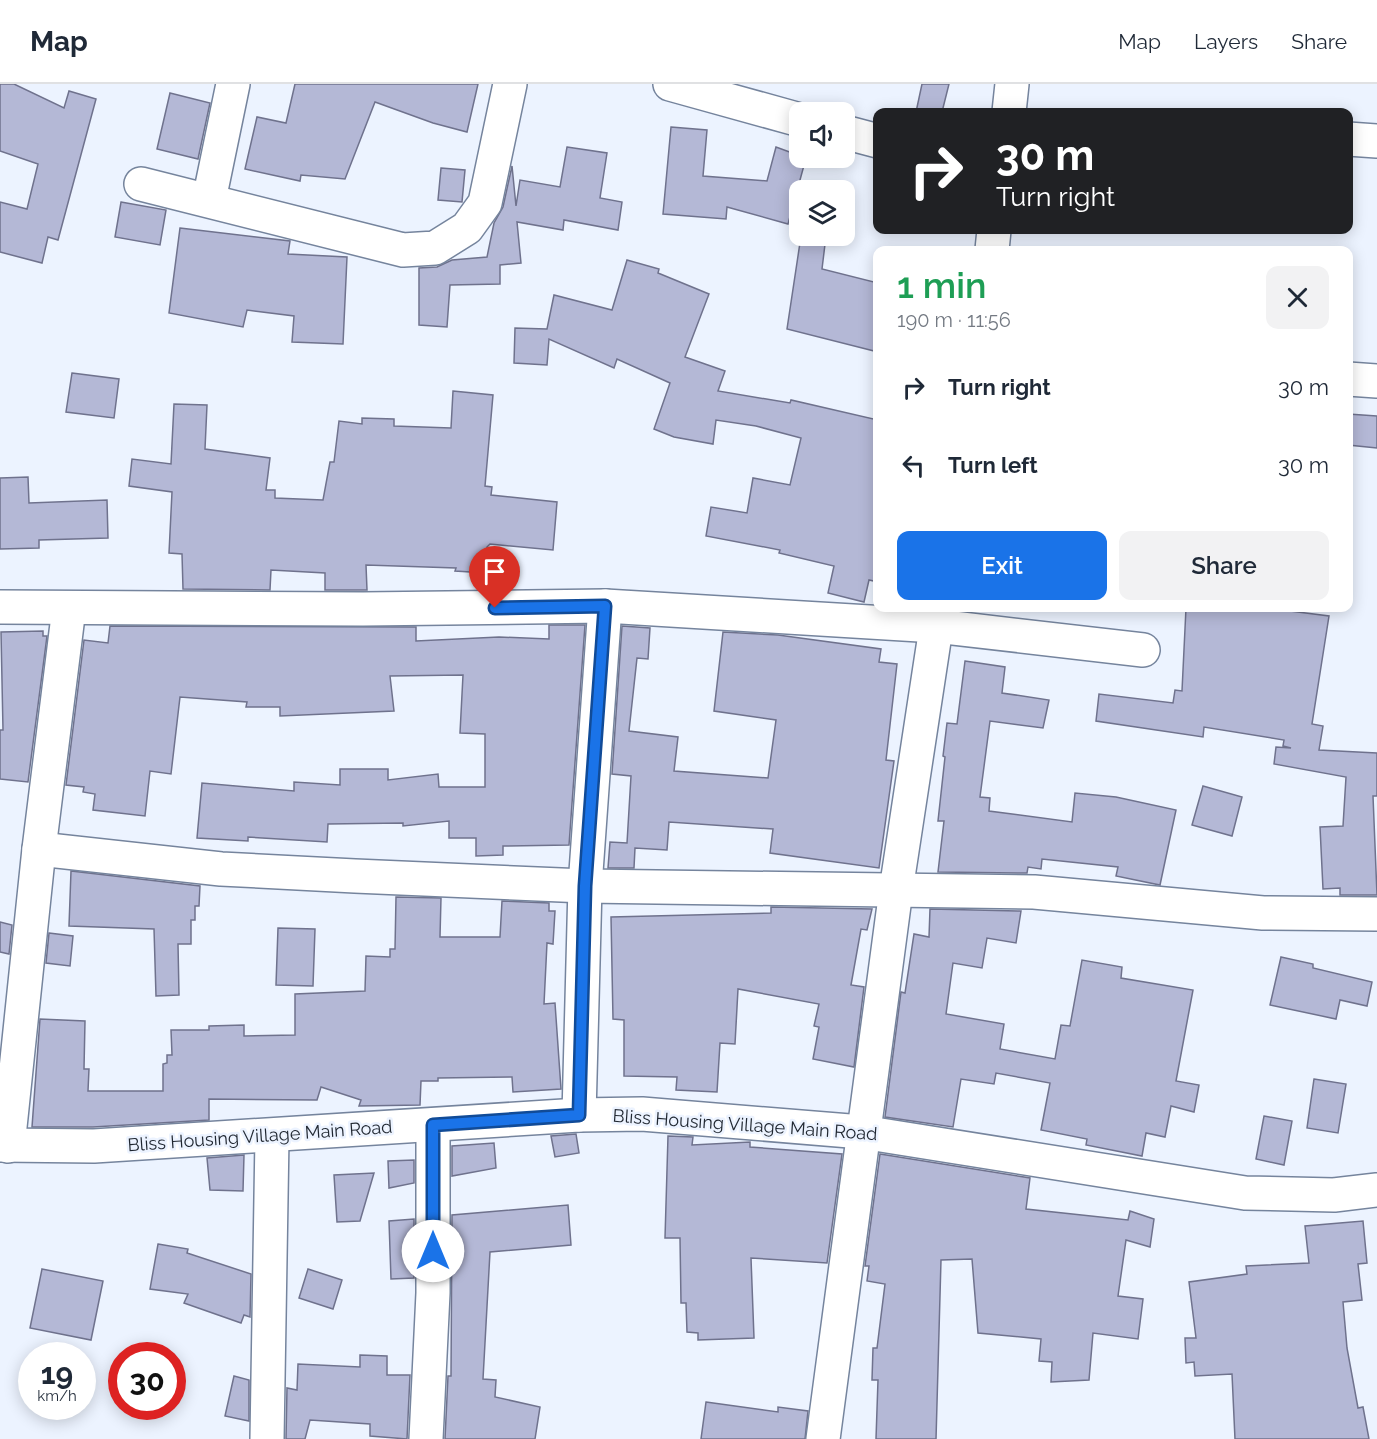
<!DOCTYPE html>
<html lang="en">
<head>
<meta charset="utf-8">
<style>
  :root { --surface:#fff; --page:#f2f2f3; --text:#1f2937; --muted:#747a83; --line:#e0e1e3; --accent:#1a73e8 }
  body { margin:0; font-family:Raleway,sans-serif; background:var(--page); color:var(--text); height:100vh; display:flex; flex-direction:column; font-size:22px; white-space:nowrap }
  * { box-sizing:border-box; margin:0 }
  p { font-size:20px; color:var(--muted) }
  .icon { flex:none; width:33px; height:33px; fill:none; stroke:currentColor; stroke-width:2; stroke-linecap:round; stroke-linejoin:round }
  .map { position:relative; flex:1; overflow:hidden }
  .sheet { position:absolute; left:873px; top:162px; width:480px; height:366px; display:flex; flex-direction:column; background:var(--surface); border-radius:12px; box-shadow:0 3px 15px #0003 }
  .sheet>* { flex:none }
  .banner { position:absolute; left:873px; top:24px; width:480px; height:126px; border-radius:12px; box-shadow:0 3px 15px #0003; background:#202124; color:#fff; overflow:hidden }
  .buttons { position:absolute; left:789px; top:18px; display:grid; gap:12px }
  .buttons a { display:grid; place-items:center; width:66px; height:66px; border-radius:12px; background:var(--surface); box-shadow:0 3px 15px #0003; font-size:30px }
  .speed { position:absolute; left:18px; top:1258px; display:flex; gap:12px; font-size:30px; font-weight:700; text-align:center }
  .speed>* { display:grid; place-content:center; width:78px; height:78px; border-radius:50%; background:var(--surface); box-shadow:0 3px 15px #0003; line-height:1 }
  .speed small { font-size:15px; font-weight:400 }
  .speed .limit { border:9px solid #d22; background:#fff; color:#111 }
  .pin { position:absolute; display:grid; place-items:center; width:51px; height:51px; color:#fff; margin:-62px -26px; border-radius:50% 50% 50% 0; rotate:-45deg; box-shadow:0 0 6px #0007 }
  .pin .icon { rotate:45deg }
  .me { position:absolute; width:66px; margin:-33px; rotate:0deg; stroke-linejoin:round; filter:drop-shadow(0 0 4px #0008) }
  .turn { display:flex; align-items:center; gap:21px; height:126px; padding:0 24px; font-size:27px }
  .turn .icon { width:78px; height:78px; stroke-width:2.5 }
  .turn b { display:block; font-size:42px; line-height:51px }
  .round { display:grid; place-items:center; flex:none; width:63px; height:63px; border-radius:12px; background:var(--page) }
  .overview { display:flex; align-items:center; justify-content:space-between; height:102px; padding:0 24px }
  h1 { font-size:36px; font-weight:600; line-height:45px; color:#1e9e55 }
  .primary-button { display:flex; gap:12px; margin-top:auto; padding:12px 24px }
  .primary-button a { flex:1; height:69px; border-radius:12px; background:var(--accent); color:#fff; font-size:24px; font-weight:600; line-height:69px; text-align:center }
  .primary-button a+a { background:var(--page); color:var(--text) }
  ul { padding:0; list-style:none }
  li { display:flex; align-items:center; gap:18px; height:78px; padding:0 24px }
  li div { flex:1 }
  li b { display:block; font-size:22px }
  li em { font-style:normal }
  header { display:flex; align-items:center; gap:36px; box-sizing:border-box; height:84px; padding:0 30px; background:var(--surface); border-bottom:2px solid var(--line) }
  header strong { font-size:28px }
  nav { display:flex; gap:33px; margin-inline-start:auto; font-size:21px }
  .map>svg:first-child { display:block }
  .building { fill:#b4b8d6; stroke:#6f728d; stroke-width:1.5 }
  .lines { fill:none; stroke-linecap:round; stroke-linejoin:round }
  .minor-casing { stroke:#75849d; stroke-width:36 }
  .minor { stroke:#fff; stroke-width:33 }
  .route-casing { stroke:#114b97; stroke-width:15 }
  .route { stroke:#1a73e8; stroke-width:10 }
  .labels { text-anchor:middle; stroke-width:5; stroke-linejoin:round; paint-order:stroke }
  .street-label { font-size:18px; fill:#1f2630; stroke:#ecf3ff }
</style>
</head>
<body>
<header>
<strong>Map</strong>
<nav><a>Map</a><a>Layers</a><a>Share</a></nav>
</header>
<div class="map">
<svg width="1377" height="1355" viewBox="0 0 1377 1355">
  <rect width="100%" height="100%" fill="#ecf3ff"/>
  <!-- building -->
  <g class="building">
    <path d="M 0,0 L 14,0 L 64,24 L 69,7 L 96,15 L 58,156 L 48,153 L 42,179 L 0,168 L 0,118 L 27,125 L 38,80 L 0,67 Z"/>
    <path d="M 295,0 L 478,0 L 467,48 L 433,39 L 375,18 L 345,95 L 301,91 L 300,97 L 245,85 L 257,33 L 286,39 Z"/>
    <path d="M 922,0 L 949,0 L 942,28 L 916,28 Z"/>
    <path d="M 170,9 L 210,19 L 198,75 L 157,65 Z"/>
    <path d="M 671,43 L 707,46 L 703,92 L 767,97 L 776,63 L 806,74 L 788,140 L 727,123 L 726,135 L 663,130 Z"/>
    <path d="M 567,63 L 607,69 L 600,114 L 622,118 L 618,146 L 564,136 L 563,146 L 517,138 L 521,179 L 500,181 L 500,200 L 450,201 L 447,243 L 419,241 L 419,184 L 437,183 L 452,176 L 487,173 L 494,139 L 503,123 L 512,82 L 516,122 L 520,96 L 560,103 Z"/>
    <path d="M 441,84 L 465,86 L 462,118 L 438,116 Z"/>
    <path d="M 121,118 L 166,126 L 160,161 L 115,153 Z"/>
    <path d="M 180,144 L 290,157 L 288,170 L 347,173 L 343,260 L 292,258 L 294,232 L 247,226 L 243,243 L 169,229 Z"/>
    <path d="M 801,152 L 826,152 L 822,185 L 878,199 L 878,268 L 787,245 Z"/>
    <path d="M 627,176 L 659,185 L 658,189 L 709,210 L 685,273 L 725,287 L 718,307 L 790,319 L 791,316 L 878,336 L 878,498 L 869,496 L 864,518 L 828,509 L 834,482 L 779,469 L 780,466 L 706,452 L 711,423 L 747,429 L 753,394 L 790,401 L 801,354 L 756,342 L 716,336 L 713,360 L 674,353 L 654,345 L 670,299 L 617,275 L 614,284 L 549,255 L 547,281 L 514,279 L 515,244 L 547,245 L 554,211 L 612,226 Z"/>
    <path d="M 72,289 L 119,295 L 114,334 L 66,328 Z"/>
    <path d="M 453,307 L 493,311 L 485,402 L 492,403 L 491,411 L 557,418 L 553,466 L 490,460 L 487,463 L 486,489 L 455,487 L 456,484 L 366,481 L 367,506 L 325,506 L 325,489 L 271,486 L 270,506 L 183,505 L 182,470 L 169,469 L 172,408 L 129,402 L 132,375 L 171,380 L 174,320 L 207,321 L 205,365 L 270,374 L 266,406 L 275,406 L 275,414 L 323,416 L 330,378 L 334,378 L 339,337 L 362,340 L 362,334 L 394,335 L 394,342 L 451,344 Z"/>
    <path d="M 1348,330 L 1377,332 L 1377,364 L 1348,361 Z"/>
    <path d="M 28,393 L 29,419 L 107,416 L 108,454 L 39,456 L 39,464 L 0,465 L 0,394 Z"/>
    <path d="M 1186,524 L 1290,527 L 1329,532 L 1312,640 L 1323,642 L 1319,666 L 1377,669 L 1377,712 L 1373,712 L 1377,811 L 1340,811 L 1340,804 L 1323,805 L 1320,743 L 1343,742 L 1346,693 L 1274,680 L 1276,663 L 1291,664 L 1283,662 L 1284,656 L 1204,643 L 1203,653 L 1096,637 L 1099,610 L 1173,619 L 1175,606 L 1182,607 Z"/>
    <path d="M 549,541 L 585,541 L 569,761 L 503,762 L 503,771 L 476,772 L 476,754 L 449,754 L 449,737 L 403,742 L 403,739 L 328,740 L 327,758 L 248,753 L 248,757 L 197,754 L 202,699 L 294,707 L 294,698 L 340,701 L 340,685 L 388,685 L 388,696 L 438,690 L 439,703 L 485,703 L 485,650 L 460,649 L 463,591 L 390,592 L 394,627 L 280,632 L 280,623 L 246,623 L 247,618 L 180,613 L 171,690 L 150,687 L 145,732 L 93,726 L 95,710 L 83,708 L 84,703 L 66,701 L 84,556 L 108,559 L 110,542 L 416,543 L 416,557 L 499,553 L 549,555 Z"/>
    <path d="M 622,542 L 650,544 L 648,575 L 637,574 L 629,647 L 678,653 L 674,687 L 768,694 L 776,636 L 714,627 L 723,548 L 778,551 L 881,565 L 879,578 L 897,580 L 886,676 L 894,677 L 879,784 L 770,769 L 773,745 L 669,738 L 667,766 L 635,764 L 634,784 L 608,784 L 610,758 L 627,759 L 631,692 L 612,690 Z"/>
    <path d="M 43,547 L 43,552 L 47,552 L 28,698 L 0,695 L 0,646 L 3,646 L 1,548 Z"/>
    <path d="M 965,577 L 1005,583 L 1002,609 L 1049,616 L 1043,644 L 990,637 L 980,713 L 990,714 L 989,727 L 1072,738 L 1075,709 L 1116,713 L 1176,726 L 1160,801 L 1116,792 L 1118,783 L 1042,775 L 1041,785 L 1028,783 L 1027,789 L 938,788 L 944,737 L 938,737 L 945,673 L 943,672 L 947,639 L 957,640 Z"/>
    <path d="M 1203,702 L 1242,713 L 1232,752 L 1192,741 Z"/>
    <path d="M 71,787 L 200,802 L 199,822 L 195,822 L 195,836 L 191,836 L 191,860 L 178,860 L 179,911 L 156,912 L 154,845 L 69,842 Z"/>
    <path d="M 396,813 L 441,814 L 440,853 L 500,853 L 502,817 L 549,819 L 549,827 L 555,827 L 553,860 L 547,859 L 544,920 L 555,919 L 561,1005 L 513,1008 L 512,993 L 438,994 L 438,997 L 421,997 L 420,1021 L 359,1022 L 361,1016 L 321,1003 L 317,1016 L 209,1015 L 209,1036 L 93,1043 L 32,1043 L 40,935 L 85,937 L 84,985 L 89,985 L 88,1007 L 163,1007 L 163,980 L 167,979 L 167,971 L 172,971 L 171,946 L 209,946 L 209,942 L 244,941 L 244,952 L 295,951 L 295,910 L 365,907 L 366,872 L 390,873 L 390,865 L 395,865 Z"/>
    <path d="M 771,823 L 872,825 L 867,846 L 861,845 L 851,901 L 864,903 L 854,983 L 813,975 L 819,943 L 814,942 L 819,920 L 738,905 L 735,960 L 720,959 L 717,1008 L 676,1006 L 677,993 L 624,992 L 624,936 L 613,935 L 611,833 L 771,829 Z"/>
    <path d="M 930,825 L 1021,827 L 1016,859 L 987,854 L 982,884 L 953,879 L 946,930 L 1004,940 L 1000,965 L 1055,975 L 1061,941 L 1070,942 L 1082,876 L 1122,883 L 1121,894 L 1193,906 L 1176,997 L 1199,1001 L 1194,1028 L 1171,1022 L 1165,1053 L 1146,1049 L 1142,1072 L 1086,1061 L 1087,1055 L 1041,1046 L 1050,999 L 996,989 L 994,1000 L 961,995 L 953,1043 L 885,1033 L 901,908 L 905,909 L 914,850 L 929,853 Z"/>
    <path d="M 0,838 L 12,841 L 9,870 L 0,868 Z"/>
    <path d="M 278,844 L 315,845 L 313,902 L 276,901 Z"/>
    <path d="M 49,849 L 73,852 L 70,882 L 46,879 Z"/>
    <path d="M 1281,873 L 1313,880 L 1313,884 L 1372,898 L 1367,922 L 1340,916 L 1336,935 L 1270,921 Z"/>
    <path d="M 1314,995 L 1346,1000 L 1338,1049 L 1307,1044 Z"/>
    <path d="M 1264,1032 L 1292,1037 L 1284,1081 L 1256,1075 Z"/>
    <path d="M 576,1050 L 579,1069 L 555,1073 L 551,1052 Z"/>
    <path d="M 668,1052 L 693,1053 L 692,1061 L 750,1058 L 750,1063 L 842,1070 L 827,1179 L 751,1174 L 754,1254 L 698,1256 L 698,1249 L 687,1248 L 686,1219 L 681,1219 L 680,1154 L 665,1154 Z"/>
    <path d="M 494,1059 L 496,1084 L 452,1092 L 452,1062 Z"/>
    <path d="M 880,1070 L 1030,1094 L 1026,1125 L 1128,1136 L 1130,1127 L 1154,1135 L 1150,1163 L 1126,1156 L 1118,1212 L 1143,1215 L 1138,1255 L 1093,1249 L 1089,1296 L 1051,1298 L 1052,1278 L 1039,1277 L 1041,1255 L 978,1249 L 972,1175 L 941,1176 L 936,1355 L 876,1355 L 878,1296 L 872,1296 L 873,1264 L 877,1264 L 885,1200 L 867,1197 L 869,1182 L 865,1182 Z"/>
    <path d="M 244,1071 L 243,1107 L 210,1106 L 207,1074 Z"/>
    <path d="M 414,1076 L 414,1099 L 389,1104 L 388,1077 Z"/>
    <path d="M 374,1089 L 360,1137 L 337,1138 L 334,1091 Z"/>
    <path d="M 568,1121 L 571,1161 L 490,1168 L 483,1295 L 496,1296 L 495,1313 L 540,1323 L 535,1355 L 445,1355 L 448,1292 L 451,1292 L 452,1131 Z"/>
    <path d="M 414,1135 L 414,1194 L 391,1195 L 389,1137 Z"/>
    <path d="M 1363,1137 L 1367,1179 L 1358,1180 L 1362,1216 L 1343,1218 L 1347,1264 L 1358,1324 L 1363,1323 L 1369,1355 L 1235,1355 L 1232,1290 L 1195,1292 L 1194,1278 L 1186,1279 L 1185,1254 L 1196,1254 L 1189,1198 L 1247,1190 L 1246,1182 L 1309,1179 L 1305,1142 Z"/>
    <path d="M 158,1160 L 188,1165 L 187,1169 L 251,1190 L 250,1233 L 244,1231 L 241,1239 L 184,1219 L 188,1210 L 150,1205 Z"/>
    <path d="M 42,1185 L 103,1197 L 91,1256 L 30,1244 Z"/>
    <path d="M 308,1185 L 342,1196 L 333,1225 L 299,1214 Z"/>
    <path d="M 360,1271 L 387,1272 L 387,1291 L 410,1291 L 407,1355 L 370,1352 L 370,1340 L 310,1336 L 305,1355 L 286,1355 L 287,1304 L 297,1306 L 298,1280 L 360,1283 Z"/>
    <path d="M 234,1292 L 249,1296 L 249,1337 L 225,1332 Z"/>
    <path d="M 706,1318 L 778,1328 L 778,1323 L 808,1327 L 805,1355 L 701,1355 Z"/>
  </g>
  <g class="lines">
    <defs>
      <g id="minor">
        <path d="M 670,0 L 800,36"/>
        <path d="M 1009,28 L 1012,0"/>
        <path d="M 844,48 L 878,57"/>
        <path d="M 1348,55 L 1377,57"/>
        <path d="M 141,100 L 403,166 L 435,164 L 467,144 L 485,119 L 510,0"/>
        <path d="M 209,116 L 233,0"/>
        <path d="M 992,166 L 994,146"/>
        <path d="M 1348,295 L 1377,297"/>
        <path d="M 0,523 L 363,525 L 605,522 L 936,542 L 1143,566"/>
        <path d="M 39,765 L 221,785 L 355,792 L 585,802 L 1034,808 L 1263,829 L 1377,830"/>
        <path d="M 579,1031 L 585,802 L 605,522"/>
        <path d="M 0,1061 L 94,1062 L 579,1031 L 642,1030 L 862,1048 L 1245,1109 L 1334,1111 L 1377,1106"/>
        <path d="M 8,1062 L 39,765 L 69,524"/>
        <path d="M 267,1355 L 272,1053"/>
        <path d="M 426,1355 L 433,1209 L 433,1041"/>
        <path d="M 823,1355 L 896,806 L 939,524"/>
      </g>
    </defs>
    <!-- minor casing -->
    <use href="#minor" class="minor-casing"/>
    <!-- minor -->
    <use href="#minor" class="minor"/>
  </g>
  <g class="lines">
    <defs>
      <path id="route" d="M 433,1167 L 433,1041 L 579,1031 L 585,802 L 605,522 L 495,524"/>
    </defs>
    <!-- route casing -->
    <use href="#route" class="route-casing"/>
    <!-- route -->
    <use href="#route" class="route"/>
  </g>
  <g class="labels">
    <!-- street labels -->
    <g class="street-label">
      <text transform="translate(745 1041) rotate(4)" y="6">Bliss Housing Village Main Road</text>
      <text transform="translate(260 1052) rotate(-4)" y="6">Bliss Housing Village Main Road</text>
    </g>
  </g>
</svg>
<div class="buttons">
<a><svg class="icon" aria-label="sound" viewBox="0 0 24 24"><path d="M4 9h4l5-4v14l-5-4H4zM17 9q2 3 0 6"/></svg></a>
<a><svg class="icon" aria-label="layers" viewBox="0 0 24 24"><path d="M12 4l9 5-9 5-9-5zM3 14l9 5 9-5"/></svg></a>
</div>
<div class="speed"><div>19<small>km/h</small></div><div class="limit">30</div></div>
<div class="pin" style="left:495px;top:524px;background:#d93025"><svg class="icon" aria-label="arrive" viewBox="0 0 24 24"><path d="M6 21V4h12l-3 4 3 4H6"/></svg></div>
<svg class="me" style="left:433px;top:1167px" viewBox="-20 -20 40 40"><circle r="19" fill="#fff"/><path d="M0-13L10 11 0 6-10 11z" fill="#1a73e8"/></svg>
<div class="banner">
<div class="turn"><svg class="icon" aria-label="right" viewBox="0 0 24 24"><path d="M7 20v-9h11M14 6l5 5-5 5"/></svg><div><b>30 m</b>Turn right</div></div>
</div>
<section class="sheet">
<div class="overview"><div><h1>1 min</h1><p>190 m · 11:56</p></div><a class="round"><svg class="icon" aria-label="close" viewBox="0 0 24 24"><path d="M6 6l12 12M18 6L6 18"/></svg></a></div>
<ul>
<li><svg class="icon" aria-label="right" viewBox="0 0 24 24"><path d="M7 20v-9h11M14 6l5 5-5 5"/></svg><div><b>Turn right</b></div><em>30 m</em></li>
<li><svg class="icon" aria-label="left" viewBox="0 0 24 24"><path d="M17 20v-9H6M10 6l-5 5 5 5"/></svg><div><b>Turn left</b></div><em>30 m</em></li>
</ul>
<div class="primary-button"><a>Exit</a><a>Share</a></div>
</section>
</div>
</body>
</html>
